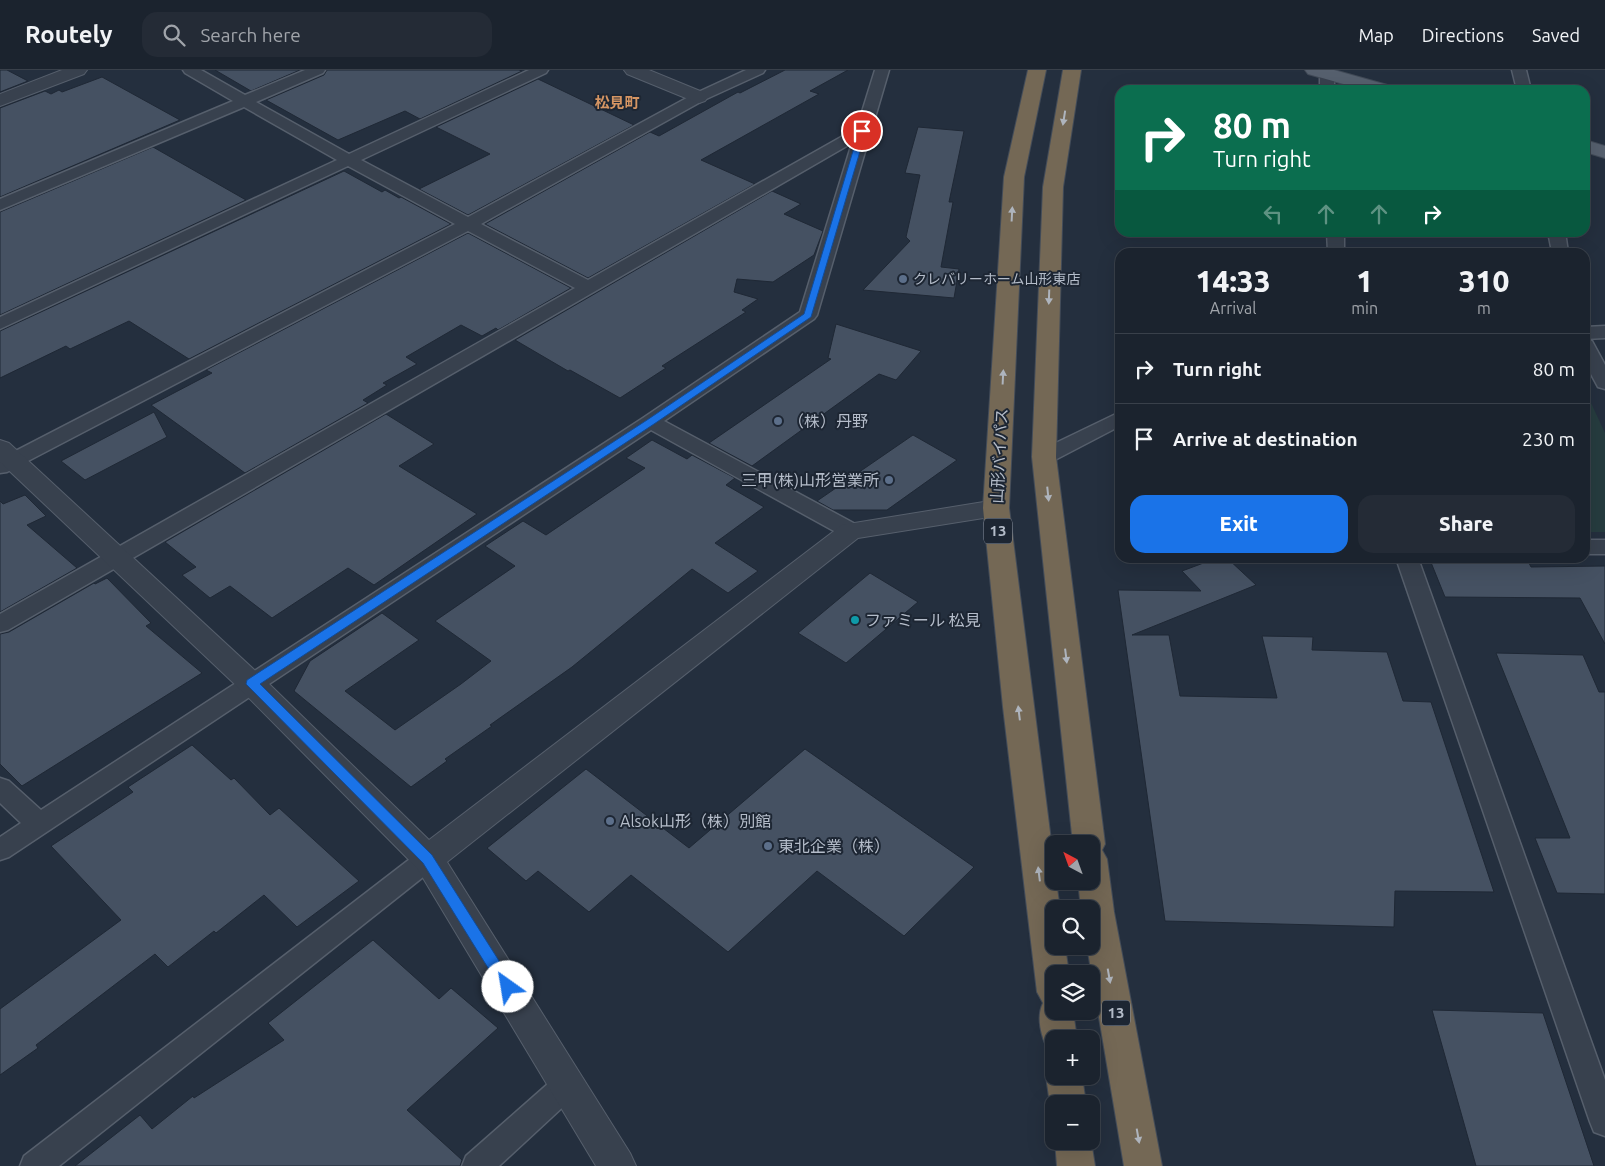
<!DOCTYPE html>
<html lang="en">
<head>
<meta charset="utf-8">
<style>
  :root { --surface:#1b232e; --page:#242b36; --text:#f1f3f6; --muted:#a0a4aa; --line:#39404a; --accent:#1a73e8 }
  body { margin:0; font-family:Ubuntu,"Noto Sans JP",sans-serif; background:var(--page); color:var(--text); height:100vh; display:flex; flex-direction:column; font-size:19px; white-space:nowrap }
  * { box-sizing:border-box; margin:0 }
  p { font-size:16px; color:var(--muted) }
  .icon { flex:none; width:28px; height:28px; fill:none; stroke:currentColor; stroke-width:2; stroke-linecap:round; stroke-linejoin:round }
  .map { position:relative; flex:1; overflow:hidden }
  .side { position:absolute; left:1115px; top:178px; width:475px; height:315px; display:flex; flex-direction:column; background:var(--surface); border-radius:15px; box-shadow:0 5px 20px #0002,0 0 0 1px var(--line) }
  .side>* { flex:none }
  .top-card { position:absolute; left:1115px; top:15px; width:475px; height:152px; border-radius:15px; box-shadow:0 5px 20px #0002,0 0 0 1px var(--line); background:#0b6e4f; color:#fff; overflow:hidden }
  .needle { width:32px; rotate:319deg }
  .fabs { position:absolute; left:1045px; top:765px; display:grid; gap:10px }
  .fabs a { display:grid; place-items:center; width:55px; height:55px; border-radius:10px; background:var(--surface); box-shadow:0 5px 20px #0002,0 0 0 1px var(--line); font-size:25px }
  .pin { position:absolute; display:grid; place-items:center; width:42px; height:42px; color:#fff; margin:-21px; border:2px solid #fff; border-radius:50%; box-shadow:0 1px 5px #0007 }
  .me { position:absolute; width:55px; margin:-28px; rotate:328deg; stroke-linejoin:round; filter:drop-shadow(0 0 4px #0008) }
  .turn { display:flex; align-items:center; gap:18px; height:105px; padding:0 15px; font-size:22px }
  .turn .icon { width:65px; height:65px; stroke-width:2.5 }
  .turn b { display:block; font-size:35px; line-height:42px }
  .lanes { display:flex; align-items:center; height:48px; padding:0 15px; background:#0003; justify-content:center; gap:25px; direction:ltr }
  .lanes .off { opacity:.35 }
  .eta { display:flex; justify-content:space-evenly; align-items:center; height:85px; text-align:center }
  .eta b { font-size:30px; font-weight:800; line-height:35px }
  .button { display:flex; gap:10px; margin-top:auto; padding:10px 15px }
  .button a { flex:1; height:58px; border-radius:15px; background:var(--accent); color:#fff; font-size:20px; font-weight:800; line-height:58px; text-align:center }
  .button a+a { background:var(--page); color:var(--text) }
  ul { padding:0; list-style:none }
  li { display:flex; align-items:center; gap:15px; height:70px; padding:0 15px; border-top:1px solid var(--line) }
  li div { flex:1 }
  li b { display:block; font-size:19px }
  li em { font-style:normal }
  header { display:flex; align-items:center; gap:30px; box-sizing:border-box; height:70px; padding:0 25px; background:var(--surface); border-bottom:1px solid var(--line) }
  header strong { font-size:24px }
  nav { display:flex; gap:28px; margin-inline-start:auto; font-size:18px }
  .search { width:350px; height:45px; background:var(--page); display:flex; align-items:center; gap:12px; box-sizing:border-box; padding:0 18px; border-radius:15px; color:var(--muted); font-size:19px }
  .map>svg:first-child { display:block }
  .green { fill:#263c3f }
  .building { fill:#455162; stroke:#1f2835 }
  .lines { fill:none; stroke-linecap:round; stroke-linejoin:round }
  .lane-casing { stroke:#565f6c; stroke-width:3 }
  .street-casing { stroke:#565f6c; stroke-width:2 }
  .primary-casing { stroke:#414a57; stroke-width:2 }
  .highway-casing { stroke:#434c59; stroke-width:2 }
  .lane { fill:#38414e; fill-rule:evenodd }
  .street { fill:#38414e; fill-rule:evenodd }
  .primary { fill:#56606e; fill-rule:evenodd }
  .highway { fill:#746855; fill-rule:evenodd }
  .oneway { fill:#aeb4bd }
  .route { fill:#1a73e8; stroke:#114b97 }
  .service-dot { fill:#5c6f8a; stroke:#1d2633; stroke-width:2 }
  .culture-dot { fill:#0f9aa8; stroke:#1d2633; stroke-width:2 }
  .labels { text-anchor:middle; stroke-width:4; stroke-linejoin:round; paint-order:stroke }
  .far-poi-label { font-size:14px; fill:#b4bcc9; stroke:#1d2633; text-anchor:start }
  .far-neighbourhood-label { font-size:15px; font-weight:bold; fill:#d59563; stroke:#1d2633 }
  .shield { fill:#1d2633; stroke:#878f9c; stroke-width:1 }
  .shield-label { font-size:15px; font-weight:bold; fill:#b4bcc9 }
  .poi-label { font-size:16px; fill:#b4bcc9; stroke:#1d2633; text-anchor:start }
  .street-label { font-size:16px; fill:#b4bcc9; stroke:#1d2633 }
</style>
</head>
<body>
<header>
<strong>Routely</strong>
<div class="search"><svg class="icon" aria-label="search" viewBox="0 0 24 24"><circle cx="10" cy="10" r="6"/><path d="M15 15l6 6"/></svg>Search here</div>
<nav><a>Map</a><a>Directions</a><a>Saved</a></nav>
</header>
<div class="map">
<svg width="1605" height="1096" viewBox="0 0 1605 1096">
  <rect width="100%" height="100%" fill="#242f3e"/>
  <!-- green -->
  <path class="green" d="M 1585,320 L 1605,363 L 1605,462 L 1585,462 Z"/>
  <!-- building -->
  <g class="building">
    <path d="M 0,0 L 7,0 L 28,11 L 0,22 Z"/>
    <path d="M 215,0 L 300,0 L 251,21 Z"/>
    <path d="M 327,0 L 519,0 L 522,1 L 420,49 L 405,41 L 338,70 L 266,30 L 324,5 Z"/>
    <path d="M 785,0 L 848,0 L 810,21 L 819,24 L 701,90 L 755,114 L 588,208 L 485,154 L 650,62 L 659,66 L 738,22 L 740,23 Z"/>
    <path d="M 102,7 L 180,50 L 0,127 L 0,38 L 45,21 L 51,24 L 59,20 L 62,22 Z"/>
    <path d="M 538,9 L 634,55 L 468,145 L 419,119 L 490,84 L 436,57 Z"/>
    <path d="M 918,57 L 964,61 L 949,132 L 953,132 L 941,197 L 959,199 L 954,228 L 863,220 L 910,171 L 906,167 L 920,105 L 905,103 Z"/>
    <path d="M 153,77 L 246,130 L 0,245 L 0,142 Z"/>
    <path d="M 344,101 L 382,122 L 385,120 L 399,128 L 401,127 L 451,154 L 189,289 L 129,251 L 70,279 L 66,276 L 0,308 L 0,261 Z"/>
    <path d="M 772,121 L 801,134 L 784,144 L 823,161 L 814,185 L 773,212 L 737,209 L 734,222 L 758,229 L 742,240 L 746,242 L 662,296 L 666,298 L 620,328 L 570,300 L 568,301 L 515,270 Z"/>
    <path d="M 468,163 L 571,218 L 498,260 L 496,258 L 482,266 L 461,255 L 406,287 L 417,294 L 383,313 L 387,315 L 363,330 L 368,333 L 245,403 L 151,335 L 212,303 L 206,300 Z"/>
    <path d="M 836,254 L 921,281 L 896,310 L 879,304 L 752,396 L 709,373 L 831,289 L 828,288 Z"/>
    <path d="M 154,342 L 167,367 L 85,410 L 61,391 Z"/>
    <path d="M 386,344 L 434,374 L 399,396 L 477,444 L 374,515 L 348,498 L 272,548 L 230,516 L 210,528 L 182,505 L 196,497 L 165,472 Z"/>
    <path d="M 913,365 L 957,390 L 887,440 L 833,440 L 817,431 Z"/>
    <path d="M 652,370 L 687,389 L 692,385 L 735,408 L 726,415 L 764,437 L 715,473 L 758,501 L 728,523 L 692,499 L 572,597 L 490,655 L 492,656 L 445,689 L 447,691 L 411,717 L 294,621 L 310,591 L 382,543 L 419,570 L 345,621 L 395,660 L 461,614 L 491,591 L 435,551 L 515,496 L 485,476 L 523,451 L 546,465 L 645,398 L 626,388 Z"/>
    <path d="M 25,425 L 46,446 L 27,455 L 77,498 L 0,542 L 0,431 L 3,434 Z"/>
    <path d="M 1217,488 L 1227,488 L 1256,515 L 1132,565 L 1169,565 L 1180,626 L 1277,628 L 1262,566 L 1313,567 L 1312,580 L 1387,582 L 1403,631 L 1431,632 L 1494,822 L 1395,821 L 1394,857 L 1165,851 L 1118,520 L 1201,521 L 1182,501 Z"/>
    <path d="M 1430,490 L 1528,491 L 1531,497 L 1605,496 L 1605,574 L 1580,528 L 1445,527 Z"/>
    <path d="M 870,503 L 918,532 L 846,593 L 798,563 Z"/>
    <path d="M 107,508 L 151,553 L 146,556 L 202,603 L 22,716 L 0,694 L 0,564 L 9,562 L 94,513 L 95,514 Z"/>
    <path d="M 1496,583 L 1583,585 L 1599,622 L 1605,622 L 1605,824 L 1557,823 L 1535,768 L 1570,768 Z"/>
    <path d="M 192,675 L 231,710 L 234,708 L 270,745 L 279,738 L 359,811 L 297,857 L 264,825 L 216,863 L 214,861 L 168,897 L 155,884 L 36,975 L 38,978 L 0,1005 L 0,939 L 121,850 L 51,776 L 133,722 L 128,717 Z"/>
    <path d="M 805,679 L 974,797 L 904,866 L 817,801 L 728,882 L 631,805 L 589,842 L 538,801 L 526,811 L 487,778 L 586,699 L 689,778 Z"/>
    <path d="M 373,870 L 439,929 L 451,918 L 498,958 L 407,1040 L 462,1090 L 460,1096 L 75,1096 L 140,1045 L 152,1059 L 193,1026 L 194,1028 L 284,970 L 268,953 Z"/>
    <path d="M 1432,940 L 1543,943 L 1594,1096 L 1476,1096 Z"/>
  </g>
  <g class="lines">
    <defs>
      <g id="lane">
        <path d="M 183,0 L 201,0 L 245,25 L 305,0 L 325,0 L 323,3 L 256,32 L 349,84 L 529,0 L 548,0 L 546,3 L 361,90 L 468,147 L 694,24 L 746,0 L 765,0 L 763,3 L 704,30 L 481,154 L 588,210 L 857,58 L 875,0 L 889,0 L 817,245 L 814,249 L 664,351 L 859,456 L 862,461 L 859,466 L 851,468 L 843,466 L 651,360 L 9,787 L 0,790 L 0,767 L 21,753 L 0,733 L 0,708 L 9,711 L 41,740 L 643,348 L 800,242 L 852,73 L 8,560 L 0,562 L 0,544 L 575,218 L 468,161 L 7,402 L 0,403 L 0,389 L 455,154 L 348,96 L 0,259 L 0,247 L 337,90 L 244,37 L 0,140 L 0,129 L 233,31 L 185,3 Z"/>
        <rect x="1320" y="0" width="14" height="20"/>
        <path d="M 1512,0 L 1526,0 L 1531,20 L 1517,20 Z"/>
        <path d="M 1327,162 L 1344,162 L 1344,182 L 1328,182 Z"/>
        <path d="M 1548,162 L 1565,162 L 1568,182 L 1552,182 Z"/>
        <path d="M 1605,256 L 1605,268 L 1585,269 L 1585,257 Z"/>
        <path d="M 1585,269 L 1592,271 L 1605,295 L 1605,319 L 1598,317 L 1585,293 Z"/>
        <path d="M 1120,342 L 1120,356 L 1051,392 L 1044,393 L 1037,392 L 1034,387 L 1037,382 Z"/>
        <rect x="1585" y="470" width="20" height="14"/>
        <path d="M 1396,488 L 1418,488 L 1605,1010 L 1605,1066 L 1594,1062 L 1590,1052 Z"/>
        <path d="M 428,778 L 437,782 L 441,789 L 437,796 L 59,1096 L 20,1096 L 24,1086 L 419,782 Z"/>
        <path d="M 568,1001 L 578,1005 L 583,1014 L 578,1023 L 499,1096 L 462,1096 L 466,1086 L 558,1005 Z"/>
      </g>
      <g id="street">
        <path d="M 62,0 L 87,0 L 84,4 L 0,36 L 0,24 Z"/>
        <path d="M 624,0 L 649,0 L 705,23 L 708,27 L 705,31 L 699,33 L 693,31 L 627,4 Z"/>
        <path d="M 0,370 L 9,373 L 262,607 L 429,770 L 842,455 L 996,430 L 1005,432 L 1009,438 L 1005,444 L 996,446 L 858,468 L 447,792 L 630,1083 L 636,1096 L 596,1096 L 417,798 L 242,621 L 0,392 Z"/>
      </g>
      <g id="primary">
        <path d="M 1305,0 L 1334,0 L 1391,16 L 1394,20 L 1365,20 L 1308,4 Z"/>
        <path d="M 1585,70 L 1605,76 L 1605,88 L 1585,82 Z"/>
      </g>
      <g id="highway">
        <path d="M 1028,0 L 1046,0 L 1024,107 L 1009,438 L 1054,794 L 1054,811 L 1056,811 L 1060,839 L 1054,839 L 1054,876 L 1065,876 L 1069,904 L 1054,904 L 1054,941 L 1073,941 L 1077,969 L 1054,969 L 1054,982 L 1048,980 C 1041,966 1036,947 1043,933 L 1037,922 L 1003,637 L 983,438 L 1004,107 Z"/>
        <path d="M 1063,0 L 1081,0 L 1063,117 L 1056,387 L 1105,774 L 1102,780 L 1107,789 L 1114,842 L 1162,1096 L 1124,1096 L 1087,876 L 1091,876 L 1091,839 L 1081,839 L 1078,811 L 1091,811 L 1091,774 L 1073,774 L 1032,387 L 1043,117 Z"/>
        <path d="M 1054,994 L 1054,1006 L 1082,1006 L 1086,1034 L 1054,1034 L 1054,1042 L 1050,1034 L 1046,1006 L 1051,995 Z"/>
        <path d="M 1055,1071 L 1091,1071 L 1095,1096 L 1057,1096 Z"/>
      </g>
    </defs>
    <!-- lane casing -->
    <use href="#lane" class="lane-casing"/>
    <!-- street casing -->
    <use href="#street" class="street-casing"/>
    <!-- primary casing -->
    <use href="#primary" class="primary-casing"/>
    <!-- highway casing -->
    <use href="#highway" class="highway-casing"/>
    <!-- lane -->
    <use href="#lane" class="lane"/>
    <!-- street -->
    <use href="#street" class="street"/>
    <!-- primary -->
    <use href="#primary" class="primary"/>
    <!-- highway -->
    <use href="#highway" class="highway"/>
  </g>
  <!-- one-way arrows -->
  <defs><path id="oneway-solid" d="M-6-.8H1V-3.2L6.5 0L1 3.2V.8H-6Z" transform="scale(1.25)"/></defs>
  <g class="oneway">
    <use href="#oneway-solid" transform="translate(1064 48) rotate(99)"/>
    <use href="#oneway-solid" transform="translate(1012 144) rotate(-87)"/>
    <use href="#oneway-solid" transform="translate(1049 227) rotate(92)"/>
    <use href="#oneway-solid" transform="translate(1003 307) rotate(-87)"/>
    <use href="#oneway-solid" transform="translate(1048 424) rotate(84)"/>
    <use href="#oneway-solid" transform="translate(1066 586) rotate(83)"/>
    <use href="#oneway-solid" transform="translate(1019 643) rotate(-97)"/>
    <use href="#oneway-solid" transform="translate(1039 804) rotate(-97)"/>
    <use href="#oneway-solid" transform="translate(1109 906) rotate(80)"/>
    <use href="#oneway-solid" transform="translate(1138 1066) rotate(80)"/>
  </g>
  <!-- route -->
  <path class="route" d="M 862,58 L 866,61 L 811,247 L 654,354 L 260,614 L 432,785 L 513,913 L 515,917 L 513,922 L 508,923 L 503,922 L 423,793 L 246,614 L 247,610 L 647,350 L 804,244 L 859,61 Z"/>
  <!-- markers -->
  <g class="service-dot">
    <circle cx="903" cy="209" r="5"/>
    <circle cx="778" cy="351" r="5"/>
    <circle cx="889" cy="410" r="5"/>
    <circle cx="610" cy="751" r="5"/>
    <circle cx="768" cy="776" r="5"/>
  </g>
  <circle class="culture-dot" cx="855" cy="550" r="5"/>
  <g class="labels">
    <!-- far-poi labels -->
    <g class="far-poi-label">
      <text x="913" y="214">クレバリーホーム山形東店</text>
    </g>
    <!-- far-neighbourhood labels -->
    <g class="far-neighbourhood-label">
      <text x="617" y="38">松見町</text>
    </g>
    <!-- shield labels -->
    <g class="shield">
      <rect x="984" y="448.5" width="28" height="25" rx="4"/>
      <rect x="1102" y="930.5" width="28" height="25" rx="4"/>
    </g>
    <g class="shield-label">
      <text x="998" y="466">13</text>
      <text x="1116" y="948">13</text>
    </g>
    <!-- poi labels -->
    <g class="poi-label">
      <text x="788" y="357">（株）丹野</text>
      <text x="879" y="416" text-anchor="end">三甲(株)山形営業所</text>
      <text x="865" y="556">ファミール 松見</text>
      <text x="620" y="757">Alsok山形（株）別館</text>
      <text x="778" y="782">東北企業（株）</text>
    </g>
    <!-- street labels -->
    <g class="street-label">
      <text transform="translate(999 386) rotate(-87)" y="6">山形バイパス</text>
    </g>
  </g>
</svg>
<div class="fabs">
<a><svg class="needle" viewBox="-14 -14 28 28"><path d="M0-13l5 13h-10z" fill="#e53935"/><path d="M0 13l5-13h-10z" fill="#a0a4aa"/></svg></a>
<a><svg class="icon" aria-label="search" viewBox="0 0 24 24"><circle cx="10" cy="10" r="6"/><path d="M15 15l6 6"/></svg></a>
<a><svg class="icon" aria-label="layers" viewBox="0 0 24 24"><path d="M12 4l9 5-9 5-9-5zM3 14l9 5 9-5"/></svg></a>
<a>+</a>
<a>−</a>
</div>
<div class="pin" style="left:862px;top:61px;background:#d93025"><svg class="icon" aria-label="arrive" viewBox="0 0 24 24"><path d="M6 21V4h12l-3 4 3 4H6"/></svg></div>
<svg class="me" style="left:508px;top:917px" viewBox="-20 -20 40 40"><circle r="19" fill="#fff"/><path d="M0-13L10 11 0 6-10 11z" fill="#1a73e8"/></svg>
<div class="top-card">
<div class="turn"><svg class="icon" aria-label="right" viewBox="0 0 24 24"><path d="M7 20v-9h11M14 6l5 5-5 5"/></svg><div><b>80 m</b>Turn right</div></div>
<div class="lanes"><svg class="icon off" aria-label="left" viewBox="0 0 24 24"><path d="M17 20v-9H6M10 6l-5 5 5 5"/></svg><svg class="icon off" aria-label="ahead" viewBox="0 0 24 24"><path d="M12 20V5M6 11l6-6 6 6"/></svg><svg class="icon off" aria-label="ahead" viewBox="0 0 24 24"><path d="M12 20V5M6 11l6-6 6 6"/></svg><svg class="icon" aria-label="right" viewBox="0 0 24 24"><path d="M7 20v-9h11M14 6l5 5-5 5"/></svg></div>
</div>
<section class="side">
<div class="eta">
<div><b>14:33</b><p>Arrival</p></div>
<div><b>1</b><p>min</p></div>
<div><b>310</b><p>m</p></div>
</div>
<ul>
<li><svg class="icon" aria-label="right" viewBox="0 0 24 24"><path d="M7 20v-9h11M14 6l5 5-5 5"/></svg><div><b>Turn right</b></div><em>80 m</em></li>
<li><svg class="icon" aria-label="arrive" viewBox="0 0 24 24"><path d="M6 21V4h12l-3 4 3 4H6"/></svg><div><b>Arrive at destination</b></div><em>230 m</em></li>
</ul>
<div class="button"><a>Exit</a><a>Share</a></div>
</section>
</div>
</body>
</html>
